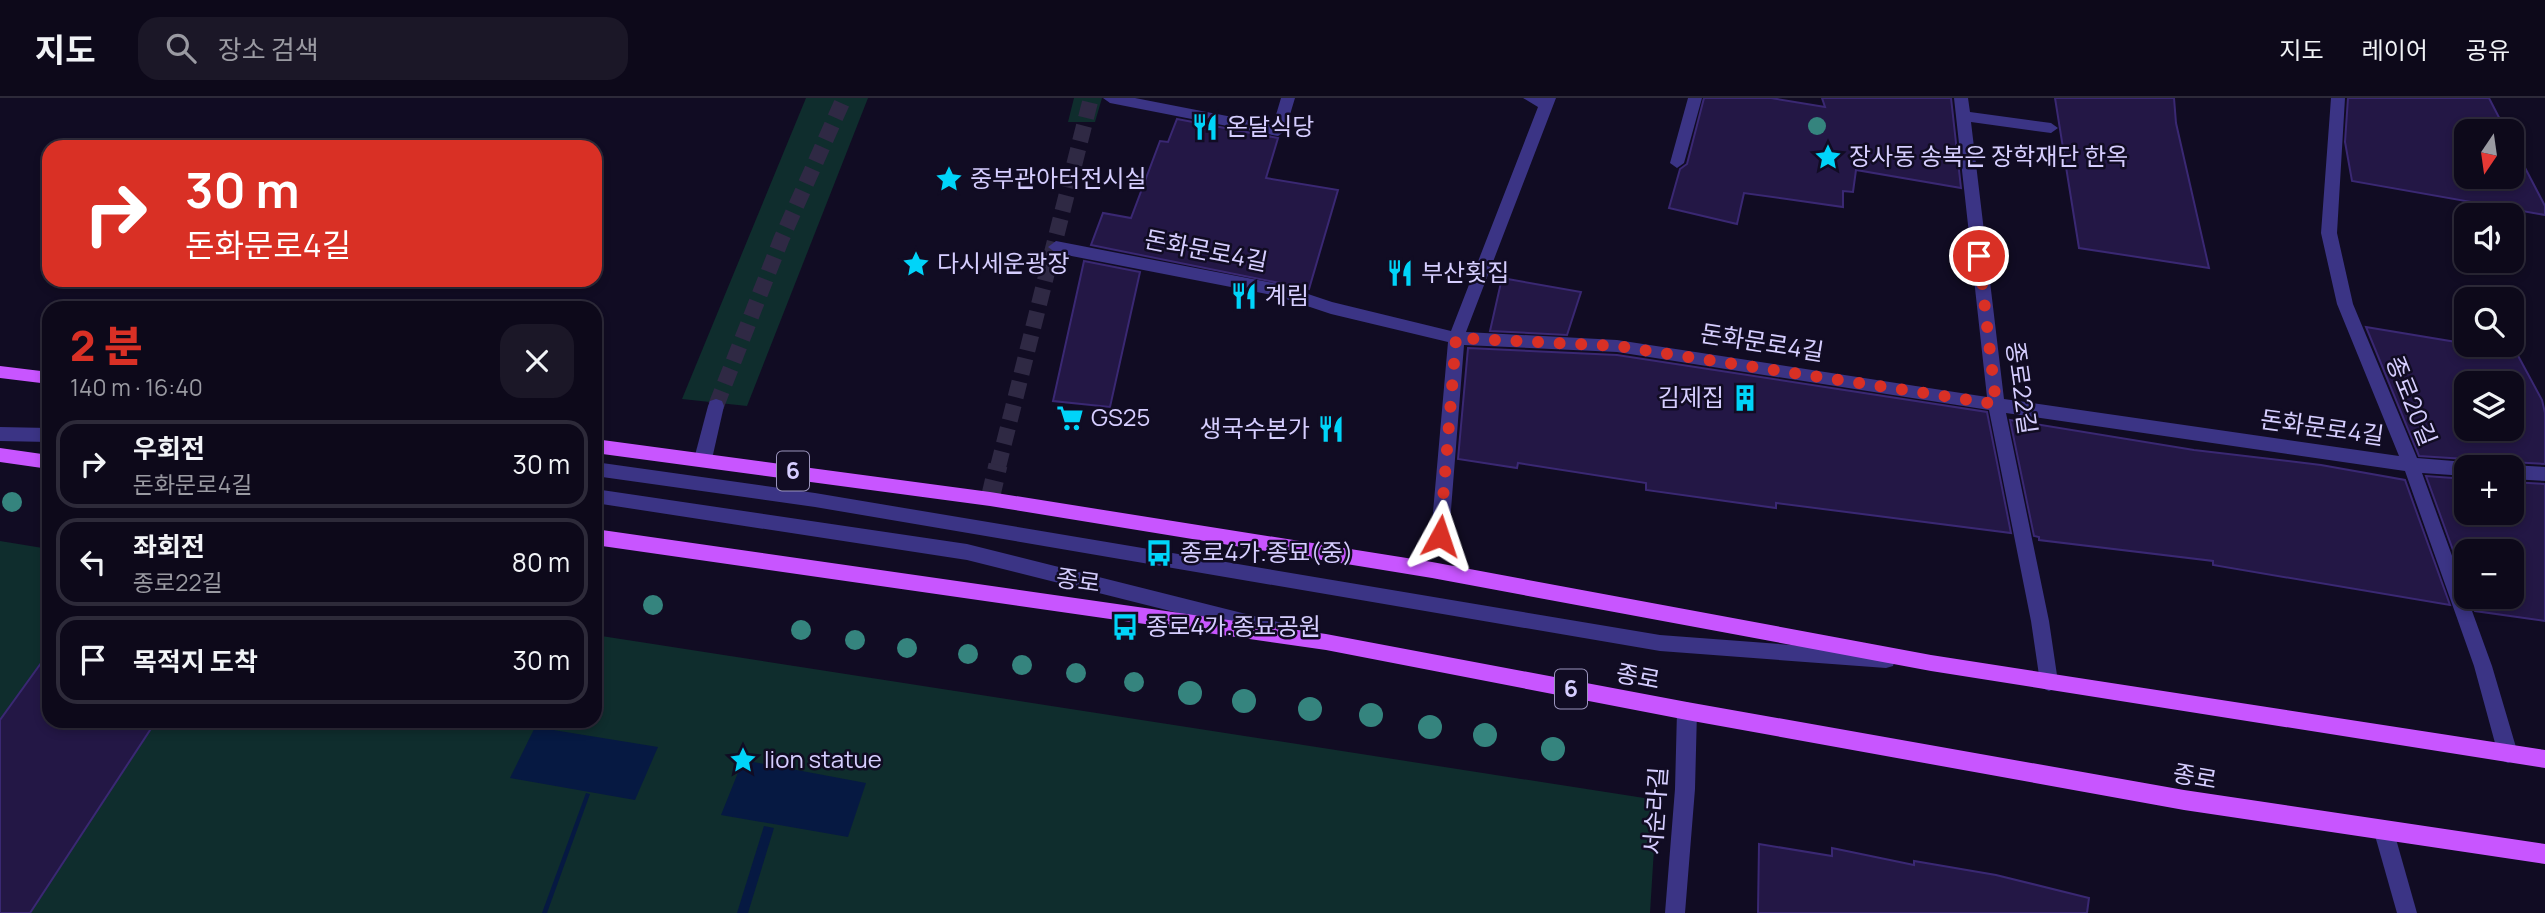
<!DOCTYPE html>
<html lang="ko">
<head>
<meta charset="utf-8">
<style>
  :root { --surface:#0d091a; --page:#1b1727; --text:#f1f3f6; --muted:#9a9aa2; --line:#2d2a39; --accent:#d93025 }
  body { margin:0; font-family:Manrope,"Noto Sans KR",sans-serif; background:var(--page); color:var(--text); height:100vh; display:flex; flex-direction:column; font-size:26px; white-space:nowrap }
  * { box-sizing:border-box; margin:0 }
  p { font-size:23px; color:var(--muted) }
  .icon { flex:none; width:38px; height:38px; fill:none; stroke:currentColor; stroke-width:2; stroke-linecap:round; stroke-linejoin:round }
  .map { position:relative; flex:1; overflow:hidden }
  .sheet { position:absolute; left:42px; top:203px; width:560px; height:427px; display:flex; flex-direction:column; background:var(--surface); border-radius:21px; box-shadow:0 4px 10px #0003,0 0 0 2px var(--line) }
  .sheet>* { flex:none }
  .hud { position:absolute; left:42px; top:42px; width:560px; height:147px; border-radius:21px; box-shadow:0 4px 10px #0003,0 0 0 2px var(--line); background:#d93025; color:#fff; overflow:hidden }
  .needle { width:46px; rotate:193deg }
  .tools { position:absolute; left:2454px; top:21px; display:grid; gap:14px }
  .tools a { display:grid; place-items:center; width:70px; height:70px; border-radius:14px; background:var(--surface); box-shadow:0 4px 10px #0003,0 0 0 2px var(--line); font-size:35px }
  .pin { position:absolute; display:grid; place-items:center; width:60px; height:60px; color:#fff; margin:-30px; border:4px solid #fff; border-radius:50%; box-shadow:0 2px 7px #0007 }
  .me { position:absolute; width:77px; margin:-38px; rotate:5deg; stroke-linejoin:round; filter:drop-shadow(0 0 5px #0008) }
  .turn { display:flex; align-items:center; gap:24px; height:147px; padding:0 28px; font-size:32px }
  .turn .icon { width:91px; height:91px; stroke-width:2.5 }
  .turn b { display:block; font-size:49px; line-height:60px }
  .round { display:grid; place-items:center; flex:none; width:74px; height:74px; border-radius:21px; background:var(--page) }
  .overview { display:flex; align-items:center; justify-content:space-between; height:119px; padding:0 28px }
  h1 { font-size:42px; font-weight:800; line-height:52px; color:var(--accent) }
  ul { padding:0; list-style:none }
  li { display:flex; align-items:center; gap:21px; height:88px; margin:0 14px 10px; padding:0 14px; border:4px solid var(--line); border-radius:21px }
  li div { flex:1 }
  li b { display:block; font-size:26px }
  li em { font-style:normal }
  header { display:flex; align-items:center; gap:42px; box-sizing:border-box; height:98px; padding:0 35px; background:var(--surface); border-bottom:2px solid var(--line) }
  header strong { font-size:33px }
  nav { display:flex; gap:38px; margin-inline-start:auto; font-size:24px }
  .search { width:490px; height:63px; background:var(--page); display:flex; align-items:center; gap:18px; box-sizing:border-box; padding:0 24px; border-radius:21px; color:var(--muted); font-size:26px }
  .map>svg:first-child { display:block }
  .green { fill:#0f2d2d }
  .water { fill:#061942 }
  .building { fill:#231745; stroke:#3a2873; stroke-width:2; fill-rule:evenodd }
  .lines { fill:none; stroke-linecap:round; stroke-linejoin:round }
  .street-tunnel-far1 { stroke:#2f2944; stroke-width:16; stroke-dasharray:16 8; stroke-linecap:butt }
  .street-tunnel { stroke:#2f2944; stroke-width:19; stroke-dasharray:19 10; stroke-linecap:butt }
  .lane { fill:#3b3485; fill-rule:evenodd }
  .street { fill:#3b3485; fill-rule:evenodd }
  .primary { fill:#c855ff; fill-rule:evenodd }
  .tree { fill:#35847e }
  .route { stroke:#d93025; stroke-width:12; stroke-dasharray:0 21.6 }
  .labels { text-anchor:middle; stroke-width:5; stroke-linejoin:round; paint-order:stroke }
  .shield { fill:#110c23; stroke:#9b94bd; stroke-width:2 }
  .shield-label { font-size:23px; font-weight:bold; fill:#d6ceff }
  .poi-label { font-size:24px; fill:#d6ceff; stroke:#110c23; text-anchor:start }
  .street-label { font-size:24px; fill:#d6ceff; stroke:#110c23 }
</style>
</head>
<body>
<header>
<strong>지도</strong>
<div class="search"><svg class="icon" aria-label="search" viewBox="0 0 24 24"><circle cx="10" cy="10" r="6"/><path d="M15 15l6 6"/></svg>장소 검색</div>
<nav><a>지도</a><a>레이어</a><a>공유</a></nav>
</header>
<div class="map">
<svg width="2545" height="815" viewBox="0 0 2545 815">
  <rect width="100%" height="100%" fill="#110c23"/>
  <!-- green -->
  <g class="green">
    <path d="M 806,0 L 868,0 L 747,308 L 682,301 Z"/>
    <path d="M 1074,0 L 1102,0 L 1095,24 L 1068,24 Z"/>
    <path d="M 0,443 L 49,451 L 49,623 L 595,623 L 595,537 L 1657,702 L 1650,815 L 0,815 Z"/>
  </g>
  <!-- water -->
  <g class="water">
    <path d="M 535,629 L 658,649 L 635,702 L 510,680 Z"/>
    <path d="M 743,662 L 866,685 L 848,739 L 721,717 Z"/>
    <path d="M 586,695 L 590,696 L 547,815 L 542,815 Z"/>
    <path d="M 764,728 L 774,730 L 748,815 L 737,815 Z"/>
  </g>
  <!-- building -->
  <g class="building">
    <path d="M 1704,0 L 1771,0 L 1825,9 L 1822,0 L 1951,0 L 1961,90 L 1856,72 L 1853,94 L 1843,93 L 1843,109 L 1744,95 L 1737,126 L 1669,110 L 1680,71 L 1687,66 Z"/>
    <path d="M 2055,0 L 2174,0 L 2176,25 L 2209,170 L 2079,150 Z"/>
    <path d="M 2348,0 L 2489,0 L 2506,33 L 2466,33 L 2466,79 L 2511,79 L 2511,43 L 2545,108 L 2545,117 L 2352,83 L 2345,44 Z"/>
    <path d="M 1177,21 L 1278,40 L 1266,80 L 1338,92 L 1309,191 L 1091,147 L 1103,115 L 1131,120 L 1160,43 L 1168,44 Z"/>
    <path d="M 1084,163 L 1140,174 L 1110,309 L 1053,303 Z"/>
    <path d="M 1502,180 L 1581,194 L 1567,237 L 1490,233 Z"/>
    <path d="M 2366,229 L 2516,254 L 2542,302 L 2545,315 L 2545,366 L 2511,364 L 2502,369 L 2476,369 L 2466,361 L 2419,358 ZM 2466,285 L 2511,285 L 2511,331 L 2466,331 Z"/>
    <path d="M 1468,250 L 1617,257 L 1987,314 L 2011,435 L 1776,405 L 1776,410 L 1646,392 L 1646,385 L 1518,365 L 1517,370 L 1458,361 Z"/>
    <path d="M 2010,322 L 2194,352 L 2321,367 L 2405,382 L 2450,507 L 2213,467 L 2213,463 L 2039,442 L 2039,439 L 2034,438 Z"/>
    <path d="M 2426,378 L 2466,381 L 2466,415 L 2511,415 L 2511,384 L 2545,386 L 2545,523 L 2475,513 L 2470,499 L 2511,499 L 2511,453 L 2466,453 L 2466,488 Z"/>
    <path d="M 49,554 L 49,623 L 156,623 L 30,815 L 0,815 L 0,622 Z"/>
    <path d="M 1759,746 L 1832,758 L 1832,750 L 1914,767 L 1914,763 L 1996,777 L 2089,800 L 2087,815 L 1758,815 Z"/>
  </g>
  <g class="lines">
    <!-- street-tunnel-far1 -->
    <g class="street-tunnel-far1">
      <path d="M 716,308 L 781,142 L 844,0"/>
      <path d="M 998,369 L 1091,0"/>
    </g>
    <!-- street-tunnel -->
    <path class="street-tunnel" d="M 990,401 L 998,367"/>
    <!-- lane -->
    <g class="lane">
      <path d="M 1103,0 L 1135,0 L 1273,27 L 1281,0 L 1295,0 L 1285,33 L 1278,38 L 1110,5 Z"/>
      <path d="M 1523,0 L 1556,0 L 1466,234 L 1617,242 L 1987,299 L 1954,0 L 1968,0 L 1970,14 L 2051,25 L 2058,30 L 2051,35 L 1971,24 L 2004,301 L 2399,358 L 2337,206 L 2321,135 L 2331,0 L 2345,0 L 2337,135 L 2353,206 L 2417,360 L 2466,364 L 2474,369 L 2466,369 L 2466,378 L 2422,375 L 2492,568 L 2518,656 L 2515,662 L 2508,665 L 2501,662 L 2498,656 L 2474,568 L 2405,373 L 2006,315 L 2049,523 L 2058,584 L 2056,590 L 2049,593 L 2042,590 L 2040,584 L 2031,523 L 1989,312 L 1617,254 L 1464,247 L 1449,437 L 1446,442 L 1440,445 L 1434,442 L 1431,437 L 1448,244 L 1331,216 L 1277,198 L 1056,155 L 1048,149 L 1056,143 L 1278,186 L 1332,204 L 1451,233 L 1538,9 Z"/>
      <path d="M 1688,0 L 1702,0 L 1684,65 L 1677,70 L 1670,65 Z"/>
      <path d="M 0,329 L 49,330 L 49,344 L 0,343 Z"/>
      <path d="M 595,364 L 815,395 L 1660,537 L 1886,554 L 1893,556 L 1895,562 L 1893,568 L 1886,570 L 1660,553 L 815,409 L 595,378 Z"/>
      <path d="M 2511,367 L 2545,369 L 2545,383 L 2511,381 L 2511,369 L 2505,369 Z"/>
      <path d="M 595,391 L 967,446 L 1278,524 L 1285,526 L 1287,532 L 1285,538 L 1278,540 L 967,462 L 595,405 Z"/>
    </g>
    <!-- street -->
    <g class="street">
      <path d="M 716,301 L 722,303 L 724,308 L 712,361 L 709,366 L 697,366 L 694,361 L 708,308 L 710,303 Z"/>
      <path d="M 1687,604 L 1694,607 L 1697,613 L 1695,691 L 1685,815 L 1665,815 L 1675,691 L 1677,613 L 1680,607 Z"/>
      <path d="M 2384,724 L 2391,727 L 2394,734 L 2417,815 L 2397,815 L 2374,734 L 2377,727 Z"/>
    </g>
    <!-- primary -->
    <g class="primary">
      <path d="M 0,268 L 49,274 L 49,286 L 0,280 Z"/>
      <path d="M 595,341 L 990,394 L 1432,464 L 1931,557 L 2545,652 L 2545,670 L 1931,573 L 1432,480 L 990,408 L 595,355 Z"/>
      <path d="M 0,350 L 49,357 L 49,371 L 0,364 Z"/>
      <path d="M 595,431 L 1326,536 L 1687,604 L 2184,692 L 2545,746 L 2545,766 L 2184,712 L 1687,622 L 1326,552 L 595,447 Z"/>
    </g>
  </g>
  <!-- trees -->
  <g class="tree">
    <circle cx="1817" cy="28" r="9"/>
    <circle cx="12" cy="404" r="10"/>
    <circle cx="653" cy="507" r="10"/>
    <circle cx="801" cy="532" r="10"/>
    <circle cx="855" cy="542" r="10"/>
    <circle cx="907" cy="550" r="10"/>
    <circle cx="968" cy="556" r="10"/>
    <circle cx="1022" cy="567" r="10"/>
    <circle cx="1076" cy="575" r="10"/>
    <circle cx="1134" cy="584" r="10"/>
    <circle cx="1190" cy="595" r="12"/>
    <circle cx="1244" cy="603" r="12"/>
    <circle cx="1310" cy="611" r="12"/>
    <circle cx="1371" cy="617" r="12"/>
    <circle cx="1430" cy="629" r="12"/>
    <circle cx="1485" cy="637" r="12"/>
    <circle cx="1553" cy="651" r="12"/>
  </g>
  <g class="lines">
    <!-- route -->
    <path class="route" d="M 1440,438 L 1456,240 L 1617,248 L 1996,306 L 1979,158"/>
  </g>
  <!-- icons -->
  <defs>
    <symbol id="restaurant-bare" viewBox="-9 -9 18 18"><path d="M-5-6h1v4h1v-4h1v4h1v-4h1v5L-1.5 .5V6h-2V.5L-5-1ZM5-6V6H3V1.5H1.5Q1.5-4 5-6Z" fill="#00d4f9" stroke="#110c23" stroke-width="2.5" paint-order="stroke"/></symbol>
    <symbol id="sight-bare" viewBox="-9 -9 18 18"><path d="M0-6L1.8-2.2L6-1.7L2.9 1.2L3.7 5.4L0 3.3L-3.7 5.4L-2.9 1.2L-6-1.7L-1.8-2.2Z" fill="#00d4f9" stroke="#110c23" stroke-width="2.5" paint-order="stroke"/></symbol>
    <symbol id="building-bare" viewBox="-9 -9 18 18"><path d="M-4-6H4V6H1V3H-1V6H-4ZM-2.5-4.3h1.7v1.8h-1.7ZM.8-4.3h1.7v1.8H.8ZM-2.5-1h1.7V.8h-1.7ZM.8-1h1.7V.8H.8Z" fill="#00d4f9" stroke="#110c23" stroke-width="2.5" paint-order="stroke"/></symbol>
    <symbol id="supermarket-bare" viewBox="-9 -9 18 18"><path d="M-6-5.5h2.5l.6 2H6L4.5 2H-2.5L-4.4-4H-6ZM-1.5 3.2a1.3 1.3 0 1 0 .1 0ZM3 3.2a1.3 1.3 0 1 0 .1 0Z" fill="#00d4f9" stroke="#110c23" stroke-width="2.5" paint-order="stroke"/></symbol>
    <symbol id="bus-bare" viewBox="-9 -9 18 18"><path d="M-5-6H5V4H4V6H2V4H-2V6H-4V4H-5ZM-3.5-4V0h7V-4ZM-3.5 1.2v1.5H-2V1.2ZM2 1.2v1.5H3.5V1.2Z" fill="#00d4f9" stroke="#110c23" stroke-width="2.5" paint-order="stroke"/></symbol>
  </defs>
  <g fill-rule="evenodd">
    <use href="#restaurant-bare" x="1186" y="10" width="38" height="38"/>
    <use href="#sight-bare" x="1809" y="40" width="38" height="38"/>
    <use href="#sight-bare" x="930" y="62" width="38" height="38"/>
    <use href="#sight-bare" x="897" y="147" width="38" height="38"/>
    <use href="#restaurant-bare" x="1381" y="156" width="38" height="38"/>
    <use href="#restaurant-bare" x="1225" y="179" width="38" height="38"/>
    <use href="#building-bare" x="1726" y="281" width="38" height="38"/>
    <use href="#supermarket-bare" x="1051" y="301" width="38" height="38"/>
    <use href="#restaurant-bare" x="1312" y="312" width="38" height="38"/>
    <use href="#bus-bare" x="1140" y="436" width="38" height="38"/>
    <use href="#bus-bare" x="1106" y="510" width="38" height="38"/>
    <use href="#sight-bare" x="724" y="643" width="38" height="38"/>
  </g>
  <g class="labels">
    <!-- shield labels -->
    <g class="shield">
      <rect x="777" y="353.5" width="32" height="39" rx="5"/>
      <rect x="1555" y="571.5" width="32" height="39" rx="5"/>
    </g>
    <g class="shield-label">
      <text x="793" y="381">6</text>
      <text x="1571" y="599">6</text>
    </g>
    <!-- poi labels -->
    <g class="poi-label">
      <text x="1226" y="37">온달식당</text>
      <text x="1849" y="67">장사동 송복은 장학재단 한옥</text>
      <text x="970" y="89">중부관아터전시실</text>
      <text x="937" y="174">다시세운광장</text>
      <text x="1421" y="183">부산횟집</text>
      <text x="1265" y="206">계림</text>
      <text x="1724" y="308" text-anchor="end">김제집</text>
      <text x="1091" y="328">GS25</text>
      <text x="1310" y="339" text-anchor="end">생국수본가</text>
      <text x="1180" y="463">종로4가.종묘(중)</text>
      <text x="1146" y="537">종로4가.종묘공원</text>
      <text x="764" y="670">lion statue</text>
    </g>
    <!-- street labels -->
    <g class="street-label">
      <text transform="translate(1206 153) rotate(11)" y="8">돈화문로4길</text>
      <text transform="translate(1762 245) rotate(9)" y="8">돈화문로4길</text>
      <text transform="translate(2021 290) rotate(82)" y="8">종로22길</text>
      <text transform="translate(2411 303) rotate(68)" y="8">종로20길</text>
      <text transform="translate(2322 330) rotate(8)" y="8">돈화문로4길</text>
      <text transform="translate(1078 483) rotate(8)" y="8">종로</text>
      <text transform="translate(1638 579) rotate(11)" y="8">종로</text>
      <text transform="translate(2195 679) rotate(10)" y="8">종로</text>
      <text transform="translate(1656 713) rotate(-86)" y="8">서순라길</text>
    </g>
  </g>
</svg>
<div class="tools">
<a><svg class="needle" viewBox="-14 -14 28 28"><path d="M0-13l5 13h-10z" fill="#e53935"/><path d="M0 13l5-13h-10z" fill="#9a9aa2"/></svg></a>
<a><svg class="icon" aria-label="sound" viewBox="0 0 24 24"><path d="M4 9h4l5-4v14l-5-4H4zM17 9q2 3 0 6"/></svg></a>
<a><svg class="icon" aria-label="search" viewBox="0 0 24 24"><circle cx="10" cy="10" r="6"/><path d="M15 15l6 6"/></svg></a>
<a><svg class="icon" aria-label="layers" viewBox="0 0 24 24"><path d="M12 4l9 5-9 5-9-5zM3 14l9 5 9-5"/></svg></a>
<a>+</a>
<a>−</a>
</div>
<div class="pin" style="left:1979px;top:158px;background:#d93025"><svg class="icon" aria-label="arrive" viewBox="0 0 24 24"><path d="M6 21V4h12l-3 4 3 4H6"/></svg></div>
<svg class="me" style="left:1440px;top:438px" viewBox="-20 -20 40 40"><path d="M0-17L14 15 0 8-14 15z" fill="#d93025" stroke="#fff" stroke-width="4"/></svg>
<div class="hud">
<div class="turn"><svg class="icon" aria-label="right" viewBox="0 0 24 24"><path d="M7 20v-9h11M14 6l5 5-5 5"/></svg><div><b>30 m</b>돈화문로4길</div></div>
</div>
<section class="sheet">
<div class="overview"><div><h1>2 분</h1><p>140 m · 16:40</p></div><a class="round"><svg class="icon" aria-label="close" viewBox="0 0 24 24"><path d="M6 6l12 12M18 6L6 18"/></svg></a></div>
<ul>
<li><svg class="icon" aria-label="right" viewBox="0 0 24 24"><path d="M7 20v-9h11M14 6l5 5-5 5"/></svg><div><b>우회전</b><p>돈화문로4길</p></div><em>30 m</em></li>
<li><svg class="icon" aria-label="left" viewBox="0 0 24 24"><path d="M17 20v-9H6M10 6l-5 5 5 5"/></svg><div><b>좌회전</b><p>종로22길</p></div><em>80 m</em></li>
<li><svg class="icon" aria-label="arrive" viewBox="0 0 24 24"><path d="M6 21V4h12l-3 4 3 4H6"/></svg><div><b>목적지 도착</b></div><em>30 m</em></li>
</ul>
</section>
</div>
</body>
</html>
